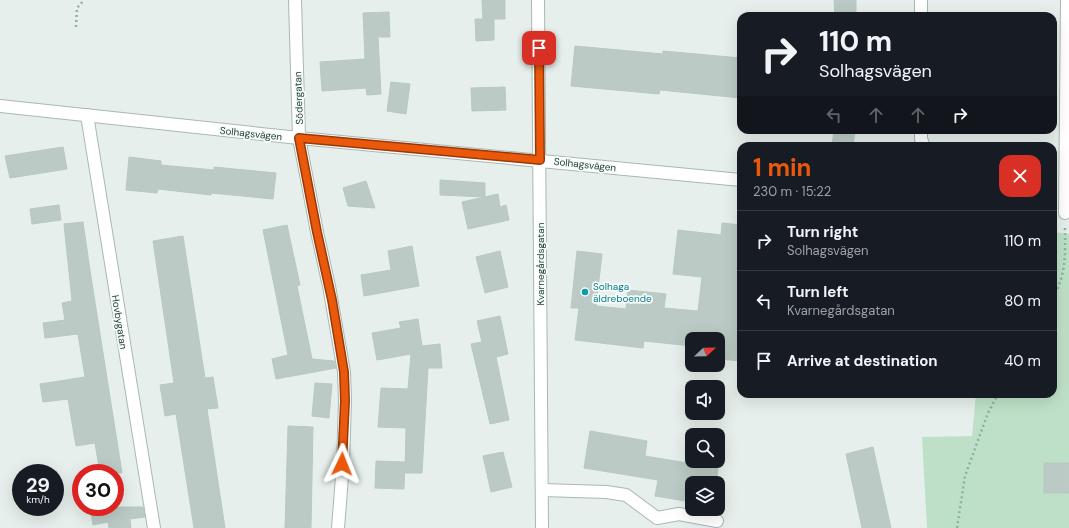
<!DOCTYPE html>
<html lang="en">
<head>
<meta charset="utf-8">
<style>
  :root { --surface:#171b24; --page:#242831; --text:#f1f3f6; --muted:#9ea1a6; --line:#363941; --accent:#ea580c }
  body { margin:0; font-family:"DM Sans",sans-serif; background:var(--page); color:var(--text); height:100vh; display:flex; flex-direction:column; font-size:15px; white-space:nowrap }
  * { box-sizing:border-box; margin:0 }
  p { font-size:13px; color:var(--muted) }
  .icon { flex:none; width:22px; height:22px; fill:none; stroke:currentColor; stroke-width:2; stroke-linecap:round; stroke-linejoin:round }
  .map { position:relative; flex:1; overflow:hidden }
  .sheet { position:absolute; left:737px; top:142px; width:320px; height:256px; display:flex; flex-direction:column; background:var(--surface); border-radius:12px; box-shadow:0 4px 16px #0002 }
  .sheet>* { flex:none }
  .top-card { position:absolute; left:737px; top:12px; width:320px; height:122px; border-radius:12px; box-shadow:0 4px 16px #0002; background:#171b24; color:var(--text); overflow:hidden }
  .needle { width:26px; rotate:68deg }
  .buttons { position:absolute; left:685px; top:332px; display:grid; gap:8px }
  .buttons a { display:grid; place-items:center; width:40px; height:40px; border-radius:8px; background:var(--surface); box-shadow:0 4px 16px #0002; font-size:20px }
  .speed { position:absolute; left:12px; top:464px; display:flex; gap:8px; font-size:20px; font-weight:700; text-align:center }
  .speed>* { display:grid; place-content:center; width:52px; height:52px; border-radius:50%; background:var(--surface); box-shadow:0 4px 16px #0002; line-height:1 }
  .speed small { font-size:10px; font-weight:400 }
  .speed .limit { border:6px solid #d22; background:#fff; color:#111 }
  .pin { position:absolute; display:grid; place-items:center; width:34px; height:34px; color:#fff; margin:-17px; border-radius:8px; box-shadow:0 2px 6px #0006 }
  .me { position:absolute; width:44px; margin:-22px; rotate:2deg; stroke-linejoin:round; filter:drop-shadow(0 0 3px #0008) }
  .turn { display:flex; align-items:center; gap:14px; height:84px; padding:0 16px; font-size:18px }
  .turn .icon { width:52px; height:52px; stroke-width:2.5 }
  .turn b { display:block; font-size:28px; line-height:34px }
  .lanes { display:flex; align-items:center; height:38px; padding:0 16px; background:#0003; justify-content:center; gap:20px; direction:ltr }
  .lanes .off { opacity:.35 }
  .round { display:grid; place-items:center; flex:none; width:42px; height:42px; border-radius:12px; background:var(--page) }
  .head { display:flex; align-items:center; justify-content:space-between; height:68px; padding:0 16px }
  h1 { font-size:24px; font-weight:700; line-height:30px; color:var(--accent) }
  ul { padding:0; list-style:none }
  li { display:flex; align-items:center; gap:12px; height:60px; padding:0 16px; border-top:1px solid var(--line) }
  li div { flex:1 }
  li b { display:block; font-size:15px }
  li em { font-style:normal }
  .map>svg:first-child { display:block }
  .green { fill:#bfe0c8 }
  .building { fill:#bbcac4; stroke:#b8c9c2 }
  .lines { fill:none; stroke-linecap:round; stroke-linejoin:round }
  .minor-casing { stroke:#a8b8b2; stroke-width:14 }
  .path { stroke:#86b3a5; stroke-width:2.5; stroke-dasharray:2 3; stroke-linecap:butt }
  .minor { stroke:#fff; stroke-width:12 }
  .route-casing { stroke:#983908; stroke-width:10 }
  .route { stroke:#ea580c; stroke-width:7 }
  .culture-dot { fill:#0f9aa8; stroke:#f7fbf9; stroke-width:1.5 }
  .labels { text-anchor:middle; stroke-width:3.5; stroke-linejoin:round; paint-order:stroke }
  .street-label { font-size:10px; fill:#24423a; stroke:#f7fbf9 }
  .culture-label { font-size:10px; fill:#0d838f; stroke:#f7fbf9; text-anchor:start }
</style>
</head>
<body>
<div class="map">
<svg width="1069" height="528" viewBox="0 0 1069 528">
  <rect width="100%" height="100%" fill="#e6efeb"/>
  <!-- green -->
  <path class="green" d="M 1053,232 L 1069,234 L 1069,528 L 927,528 L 922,437 L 972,436 L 976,394 L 1053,394 Z"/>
  <!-- building -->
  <g class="building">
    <path d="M 482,0 L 505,0 L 505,19 L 494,19 L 494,40 L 476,41 L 475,19 L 483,19 Z"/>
    <path d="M 834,0 L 856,0 L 856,16 L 835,16 Z"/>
    <path d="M 389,12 L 390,37 L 378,37 L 381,94 L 367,95 L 366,88 L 322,91 L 320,62 L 365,59 L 363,13 Z"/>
    <path d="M 575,46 L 663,54 L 663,51 L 741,58 L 741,98 L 660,90 L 659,94 L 571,86 Z"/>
    <path d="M 391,82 L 410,84 L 406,114 L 387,111 Z"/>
    <path d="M 505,87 L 506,110 L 472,111 L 471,88 Z"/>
    <path d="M 834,130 L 855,130 L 853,146 L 832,146 Z"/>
    <path d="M 63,147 L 67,169 L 10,178 L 5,156 Z"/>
    <path d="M 129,157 L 161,161 L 161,165 L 214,170 L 214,167 L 276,173 L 273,199 L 211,193 L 211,195 L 158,189 L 157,193 L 126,190 Z"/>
    <path d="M 440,180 L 485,183 L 485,197 L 440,195 Z"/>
    <path d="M 366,181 L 375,208 L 348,206 L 343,188 Z"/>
    <path d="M 498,194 L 500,207 L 506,205 L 509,220 L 468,229 L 462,202 Z"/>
    <path d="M 59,205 L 61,220 L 32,224 L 30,209 Z"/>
    <path d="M 83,222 L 91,277 L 122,473 L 100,473 L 95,443 L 76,446 L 68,399 L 43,402 L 40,384 L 85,377 L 78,334 L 45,338 L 43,323 L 65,320 L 62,303 L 72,301 L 64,224 Z"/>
    <path d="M 722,223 L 741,225 L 741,361 L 718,359 L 718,339 L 692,339 L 692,346 L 644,341 L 643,348 L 575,340 L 579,308 L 571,308 L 577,251 L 602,254 L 596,306 L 626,309 L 628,290 L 666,294 L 664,308 L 698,311 L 702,277 L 673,274 L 678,230 L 721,235 Z"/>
    <path d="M 287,225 L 300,285 L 297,286 L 312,359 L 334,361 L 336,368 L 276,379 L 272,359 L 288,355 L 263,230 Z"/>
    <path d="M 183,236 L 205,378 L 213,377 L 218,408 L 207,409 L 225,528 L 194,528 L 176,414 L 165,416 L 160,385 L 174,383 L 153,241 Z"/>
    <path d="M 412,246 L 419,286 L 364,296 L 361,275 L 391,270 L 388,251 Z"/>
    <path d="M 500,251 L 508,287 L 485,293 L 476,257 Z"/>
    <path d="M 500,316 L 508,354 L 496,357 L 509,420 L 490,424 L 471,344 L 482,342 L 477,321 Z"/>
    <path d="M 418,319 L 422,346 L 440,344 L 442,368 L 428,368 L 422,473 L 405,473 L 406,428 L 378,427 L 381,388 L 408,389 L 411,354 L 377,360 L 372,333 L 401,328 L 399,322 Z"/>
    <path d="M 315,383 L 332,384 L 329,418 L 312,416 Z"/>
    <path d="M 288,426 L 313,427 L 311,528 L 285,528 Z"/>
    <path d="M 590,431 L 647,441 L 645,456 L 718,468 L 716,483 L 692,483 L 692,502 L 655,496 L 658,480 L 584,468 Z"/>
    <path d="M 873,447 L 891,528 L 862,528 L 846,454 Z"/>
    <path d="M 503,452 L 512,487 L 491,492 L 483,456 Z"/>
    <path d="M 376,461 L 405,462 L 404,489 L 375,488 Z"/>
    <rect x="1044" y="463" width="25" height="30"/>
    <path d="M 90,507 L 143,507 L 145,517 L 130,519 L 131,528 L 109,528 L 108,522 L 93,525 Z"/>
  </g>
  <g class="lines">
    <defs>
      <g id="minor">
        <path d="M 295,0 L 299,138 L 317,232 L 329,286 L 344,372 L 345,401 L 343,464 L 338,528"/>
        <path d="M 538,0 L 542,528"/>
        <path d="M 921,0 L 921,16"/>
        <path d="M 0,106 L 299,138 L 741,180"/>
        <path d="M 87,115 L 154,528"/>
        <path d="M 921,130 L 921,139 L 924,146"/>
        <path d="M 1065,213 L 1067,0"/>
        <path d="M 542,490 L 606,492 L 626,495 L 657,518 L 679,514 L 717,521"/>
      </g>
    </defs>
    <!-- minor casing -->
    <use href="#minor" class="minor-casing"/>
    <!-- path -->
    <g class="path">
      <path d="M 76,27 L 77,8 L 84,0"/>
      <path d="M 1053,298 C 1067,271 1065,256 1065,227"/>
      <path d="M 957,528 L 965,476 L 988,413 L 998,394"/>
    </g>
    <!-- minor -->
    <use href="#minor" class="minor"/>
  </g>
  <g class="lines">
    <defs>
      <path id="route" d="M 342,464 L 345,401 L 344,372 L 332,300 L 317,232 L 299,138 L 540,160 L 539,48"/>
    </defs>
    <!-- route casing -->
    <use href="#route" class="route-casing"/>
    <!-- route -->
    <use href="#route" class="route"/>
  </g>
  <!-- markers -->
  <circle class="culture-dot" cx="585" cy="292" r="4"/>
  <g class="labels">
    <!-- street labels -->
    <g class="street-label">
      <text transform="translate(298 98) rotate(-92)" y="4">Södergatan</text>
      <text transform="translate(251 133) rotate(6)" y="4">Solhagsvägen</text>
      <text transform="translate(585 164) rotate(6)" y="4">Solhagsvägen</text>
      <text transform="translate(540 264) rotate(-90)" y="4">Kvarnegårdsgatan</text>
      <text transform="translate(120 322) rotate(81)" y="4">Hovbygatan</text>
    </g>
    <!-- culture labels -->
    <g class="culture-label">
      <text x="593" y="290">Solhaga<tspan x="593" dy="12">äldreboende</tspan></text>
    </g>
  </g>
</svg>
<div class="buttons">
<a><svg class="needle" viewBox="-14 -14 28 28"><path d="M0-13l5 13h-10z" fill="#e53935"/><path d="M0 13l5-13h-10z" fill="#9ea1a6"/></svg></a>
<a><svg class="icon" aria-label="sound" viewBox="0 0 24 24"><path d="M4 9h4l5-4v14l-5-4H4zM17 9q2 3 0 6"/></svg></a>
<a><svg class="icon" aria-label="search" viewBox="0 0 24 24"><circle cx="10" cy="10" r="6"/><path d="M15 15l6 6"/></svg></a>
<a><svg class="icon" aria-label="layers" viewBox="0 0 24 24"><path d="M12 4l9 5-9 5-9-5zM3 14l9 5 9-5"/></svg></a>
</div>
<div class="speed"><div>29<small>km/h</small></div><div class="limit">30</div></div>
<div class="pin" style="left:539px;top:48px;background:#d93025"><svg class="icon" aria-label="arrive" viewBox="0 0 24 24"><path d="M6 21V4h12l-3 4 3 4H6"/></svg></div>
<svg class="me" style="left:342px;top:464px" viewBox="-20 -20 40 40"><path d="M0-17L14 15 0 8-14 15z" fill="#ea580c" stroke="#fff" stroke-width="4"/></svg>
<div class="top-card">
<div class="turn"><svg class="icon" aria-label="right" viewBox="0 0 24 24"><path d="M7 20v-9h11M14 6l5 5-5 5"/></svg><div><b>110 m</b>Solhagsvägen</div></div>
<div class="lanes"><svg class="icon off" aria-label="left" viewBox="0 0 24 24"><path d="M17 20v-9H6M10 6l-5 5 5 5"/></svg><svg class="icon off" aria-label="ahead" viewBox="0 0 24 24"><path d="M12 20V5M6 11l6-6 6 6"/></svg><svg class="icon off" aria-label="ahead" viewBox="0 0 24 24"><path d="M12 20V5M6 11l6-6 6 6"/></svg><svg class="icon" aria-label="right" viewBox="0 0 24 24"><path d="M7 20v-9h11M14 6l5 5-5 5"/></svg></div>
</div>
<section class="sheet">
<div class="head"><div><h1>1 min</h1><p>230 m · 15:22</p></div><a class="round" style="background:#d93025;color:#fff"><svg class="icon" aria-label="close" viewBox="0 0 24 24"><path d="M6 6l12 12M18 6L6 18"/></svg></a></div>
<ul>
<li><svg class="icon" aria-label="right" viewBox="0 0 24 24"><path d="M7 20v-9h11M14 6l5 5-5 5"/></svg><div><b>Turn right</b><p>Solhagsvägen</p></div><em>110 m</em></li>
<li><svg class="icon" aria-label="left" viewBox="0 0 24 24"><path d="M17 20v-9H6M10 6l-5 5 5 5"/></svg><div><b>Turn left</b><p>Kvarnegårdsgatan</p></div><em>80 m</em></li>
<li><svg class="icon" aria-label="arrive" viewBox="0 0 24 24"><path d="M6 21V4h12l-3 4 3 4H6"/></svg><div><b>Arrive at destination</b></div><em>40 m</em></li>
</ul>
</section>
</div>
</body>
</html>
